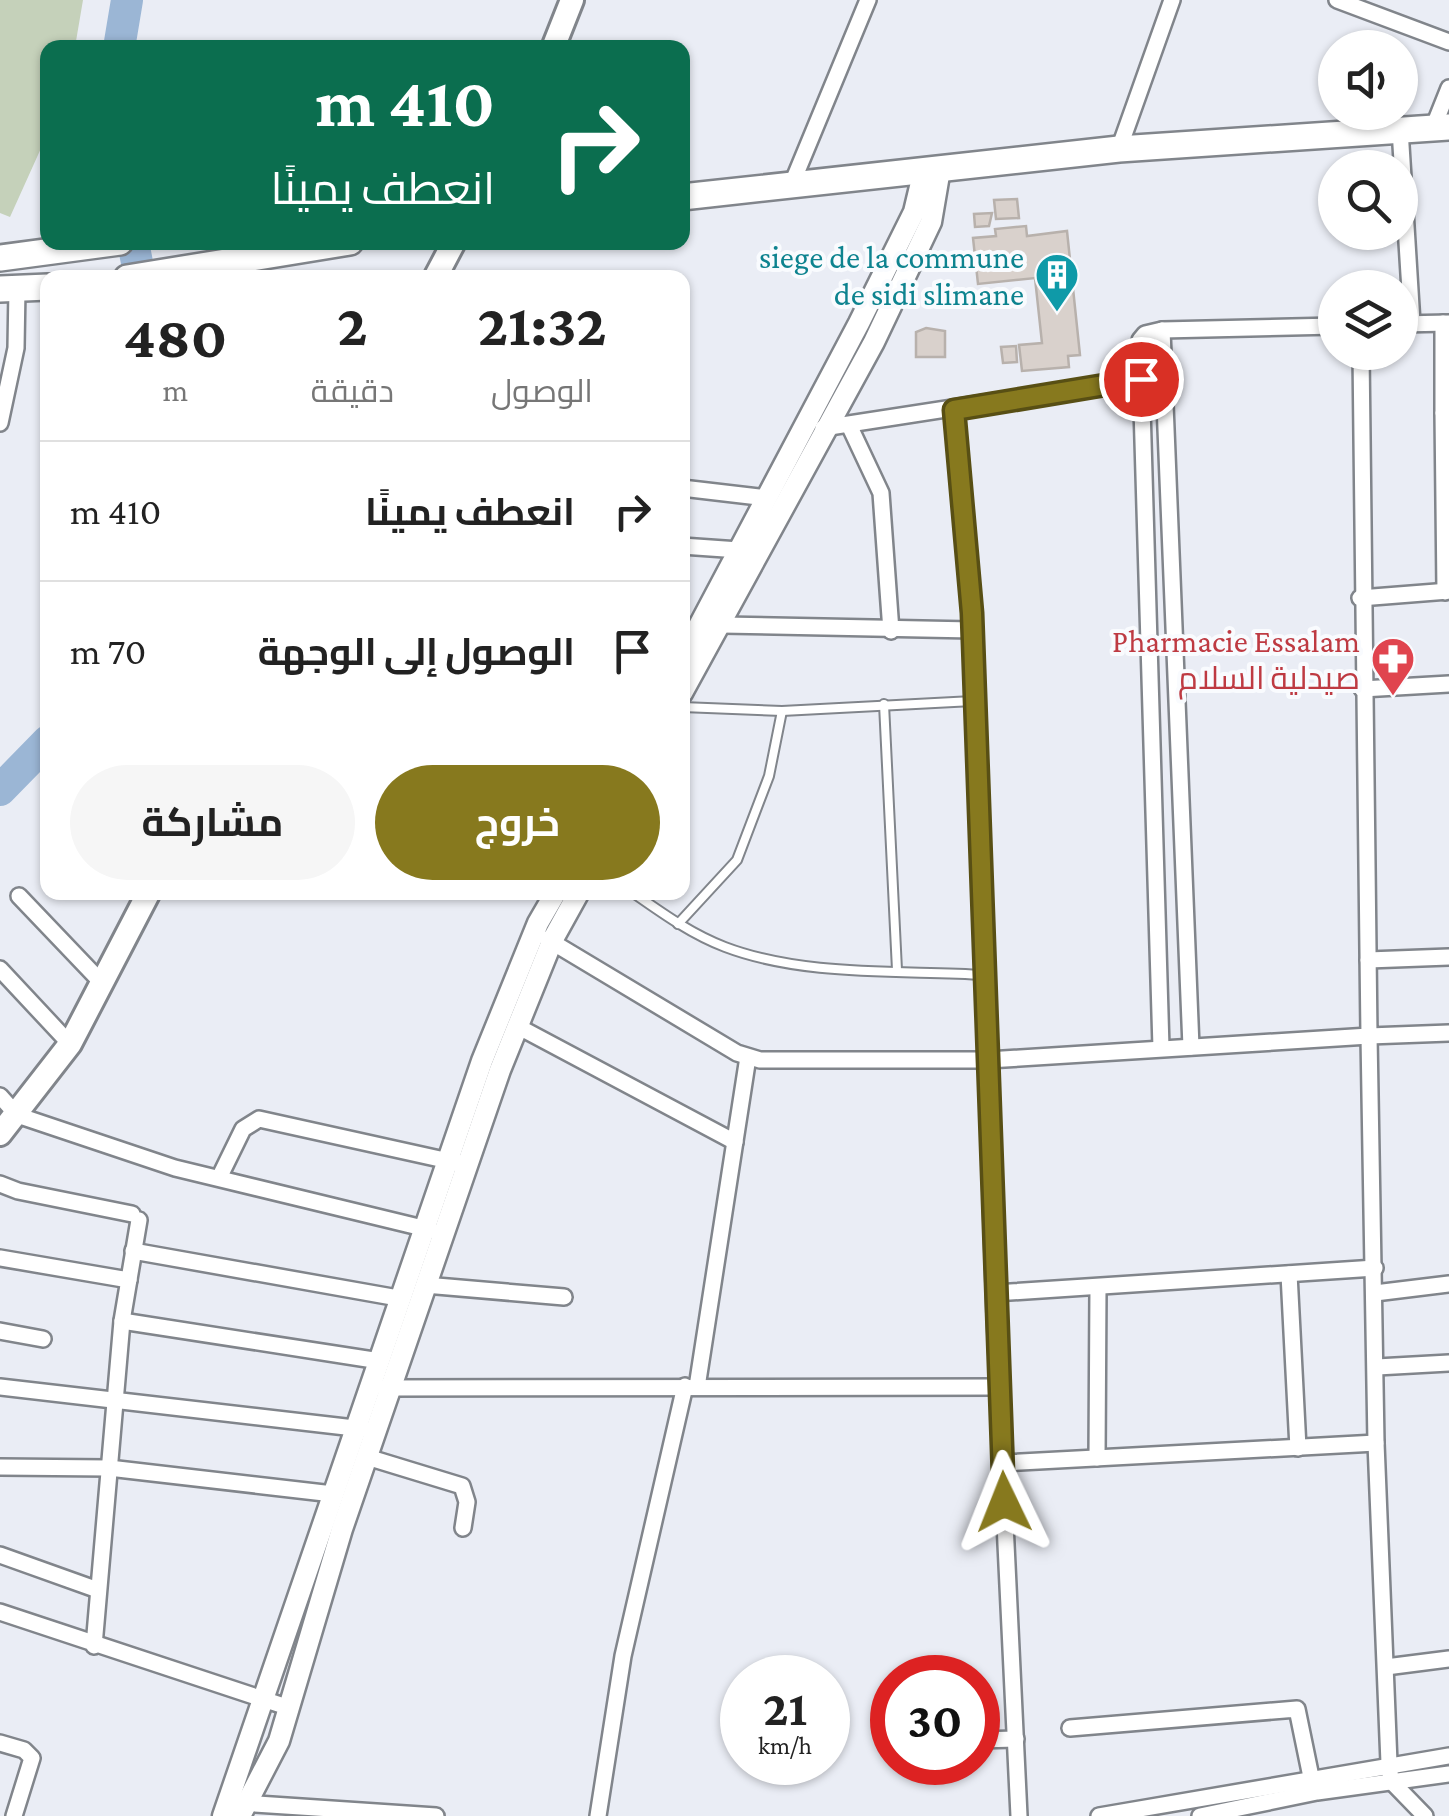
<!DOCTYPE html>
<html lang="ar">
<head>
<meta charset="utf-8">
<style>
  :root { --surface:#fff; --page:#f6f6f6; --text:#222; --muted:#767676; --line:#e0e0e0; --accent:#87791e }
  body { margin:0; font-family:"Crimson Pro",Cairo,serif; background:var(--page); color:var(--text); direction:rtl; height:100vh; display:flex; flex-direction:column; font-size:38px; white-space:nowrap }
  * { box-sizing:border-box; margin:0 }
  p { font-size:32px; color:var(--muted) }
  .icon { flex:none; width:55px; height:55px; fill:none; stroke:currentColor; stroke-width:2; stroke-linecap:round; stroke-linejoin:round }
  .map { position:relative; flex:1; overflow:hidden; direction:ltr }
  .sheet { position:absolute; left:40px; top:270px; width:650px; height:630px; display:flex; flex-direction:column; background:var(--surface); border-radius:20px; box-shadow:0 2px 8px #0004; direction:rtl }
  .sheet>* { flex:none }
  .hud { position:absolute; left:40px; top:40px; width:650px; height:210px; border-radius:20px; box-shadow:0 2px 8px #0004; direction:rtl; background:#0b6e4f; color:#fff; overflow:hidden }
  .buttons { position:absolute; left:1318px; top:30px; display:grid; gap:20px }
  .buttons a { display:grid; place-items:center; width:100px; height:100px; border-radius:50%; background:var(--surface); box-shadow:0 2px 8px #0004; font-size:50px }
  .speed { position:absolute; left:720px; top:1655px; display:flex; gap:20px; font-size:50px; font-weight:700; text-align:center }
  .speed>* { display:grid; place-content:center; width:130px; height:130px; border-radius:50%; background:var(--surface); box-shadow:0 2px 8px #0004; line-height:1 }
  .speed small { font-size:25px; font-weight:400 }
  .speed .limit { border:15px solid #d22; background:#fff; color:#111 }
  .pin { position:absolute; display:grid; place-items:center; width:85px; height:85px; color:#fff; margin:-42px; border:5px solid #fff; border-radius:50%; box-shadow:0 2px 10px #0007 }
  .me { position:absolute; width:110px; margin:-55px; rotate:358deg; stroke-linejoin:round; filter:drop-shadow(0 0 8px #0008) }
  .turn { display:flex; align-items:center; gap:35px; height:210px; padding:0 30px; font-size:45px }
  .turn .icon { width:130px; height:130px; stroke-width:2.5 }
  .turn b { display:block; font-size:70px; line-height:85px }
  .eta { display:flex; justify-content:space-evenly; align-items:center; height:170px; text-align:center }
  .eta b { font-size:60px; font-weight:700; line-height:70px }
  .primary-button { display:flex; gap:20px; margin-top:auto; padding:20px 30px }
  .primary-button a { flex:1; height:115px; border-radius:60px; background:var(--accent); color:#fff; font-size:40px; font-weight:700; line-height:115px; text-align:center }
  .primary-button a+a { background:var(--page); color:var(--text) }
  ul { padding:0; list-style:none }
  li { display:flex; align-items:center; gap:30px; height:140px; padding:0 30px; border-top:2px solid var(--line) }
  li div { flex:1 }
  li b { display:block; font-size:38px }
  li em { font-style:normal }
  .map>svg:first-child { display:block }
  .green { fill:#c5d1ba }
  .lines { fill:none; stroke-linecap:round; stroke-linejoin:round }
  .river { stroke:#9bb6d5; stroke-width:32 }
  .building { fill:#d9d1cc; stroke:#b8b1ac; stroke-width:2.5 }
  .service-casing { stroke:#81858b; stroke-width:12 }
  .minor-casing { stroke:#81858b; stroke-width:20 }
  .tertiary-casing { stroke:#81858b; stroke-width:25 }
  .secondary-casing { stroke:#81858b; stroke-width:28 }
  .primary-casing { stroke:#81858b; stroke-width:30 }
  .service { stroke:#fff; stroke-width:8 }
  .minor { stroke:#fff; stroke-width:15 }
  .tertiary { stroke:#fff; stroke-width:20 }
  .secondary { stroke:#fff; stroke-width:22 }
  .primary { stroke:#fff; stroke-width:25 }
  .route-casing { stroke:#584f14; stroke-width:25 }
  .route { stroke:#87791e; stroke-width:18 }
  .labels { text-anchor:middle; stroke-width:8; stroke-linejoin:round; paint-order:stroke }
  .culture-label { font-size:32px; fill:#0d838f; stroke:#f9fbfe; text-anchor:end }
  .health-label { font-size:32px; fill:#be3a42; stroke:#f9fbfe; text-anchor:end }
</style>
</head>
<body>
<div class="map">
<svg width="1449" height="1816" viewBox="0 0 1449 1816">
  <rect width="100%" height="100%" fill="#eaedf5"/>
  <!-- green -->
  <path class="green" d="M 0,0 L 83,0 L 75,47 L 48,48 L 47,135 L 10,217 L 0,213 Z"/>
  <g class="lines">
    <!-- river -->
    <g class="river">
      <path d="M 119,48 L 127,0"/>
      <path d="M 133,242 L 140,278"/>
      <path d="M 0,790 L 48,741"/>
    </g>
  </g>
  <!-- building -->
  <g class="building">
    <path d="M 1017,199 L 1019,218 L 996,219 L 994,200 Z"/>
    <path d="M 992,213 L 989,226 L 975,227 L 974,214 Z"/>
    <path d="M 1026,226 L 1027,236 L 1067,231 L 1080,355 L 1068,356 L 1069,367 L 1022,371 L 1019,345 L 1042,343 L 1035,278 L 978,284 L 973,238 L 996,236 L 995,229 Z"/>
    <path d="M 926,328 L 945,331 L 945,357 L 916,357 L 916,332 Z"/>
    <path d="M 1016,346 L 1017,362 L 1003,363 L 1001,347 Z"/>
  </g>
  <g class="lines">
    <defs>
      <g id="service">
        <path d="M 884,704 L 897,970"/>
        <path d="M 682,707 L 782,711 L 973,701"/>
        <path d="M 632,892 C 662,913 691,934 725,947 C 804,977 900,970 984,975"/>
        <path d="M 678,924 L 737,860 L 769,776 L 782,711"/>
      </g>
      <g id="minor">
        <path d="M 1337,0 L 1449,42"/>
        <path d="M 1433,128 L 1449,88"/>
        <path d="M 1400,129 L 1412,323"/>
        <path d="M 1119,149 L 1172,0"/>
        <path d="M 791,186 L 868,0"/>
        <path d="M 1443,323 L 1443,413 L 1449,413"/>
        <path d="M 1400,324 L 1449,323"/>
        <path d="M 1162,330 L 1191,1047"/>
        <path d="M 1361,352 L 1369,1036 L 1449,1033"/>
        <path d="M 954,410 L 972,613 L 995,1314 L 1019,1816"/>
        <path d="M 1443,413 L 1445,592"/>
        <path d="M 0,423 L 16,348 L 17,288"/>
        <path d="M 849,425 L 881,493 L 891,631"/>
        <path d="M 823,428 L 1146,378"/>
        <path d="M 682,488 L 767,498"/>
        <path d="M 682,546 L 739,550"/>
        <path d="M 1360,598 L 1449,591"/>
        <path d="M 722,625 L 972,630"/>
        <path d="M 1362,689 L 1449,684"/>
        <path d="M 19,896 L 103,984"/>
        <path d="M 547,939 L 737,1053 L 760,1060 L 988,1060 L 1369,1036 L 1376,1443 L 1389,1763 L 1391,1781 L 1425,1816"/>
        <path d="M 1368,960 L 1449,957"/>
        <path d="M 0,969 L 70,1044"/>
        <path d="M 517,1026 L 735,1142"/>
        <path d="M 1161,1048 L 1140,340 L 1145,334 L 1162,330 L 1335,326"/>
        <path d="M 0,1096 L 17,1115 L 175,1168 L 431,1230"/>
        <path d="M 220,1176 L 243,1129 L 259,1119 L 458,1163"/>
        <path d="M 0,1184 L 18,1191 L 132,1214"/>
        <path d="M 133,1251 L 398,1298"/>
        <path d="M 0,1258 L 129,1280"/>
        <path d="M 1289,1274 L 1298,1448"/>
        <path d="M 425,1285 L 564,1297"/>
        <path d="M 995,1293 L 1375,1268"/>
        <path d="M 1375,1293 L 1449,1284"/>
        <path d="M 122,1321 L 380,1361"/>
        <path d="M 0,1331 L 43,1339"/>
        <path d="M 1377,1367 L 1449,1363"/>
        <path d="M 0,1387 L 363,1429"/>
        <path d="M 697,1387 L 748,1057"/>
        <path d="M 384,1388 L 999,1387"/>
        <path d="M 367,1457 L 462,1486 L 467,1502 L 463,1528"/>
        <path d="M 1097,1458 L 1098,1287"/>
        <path d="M 1002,1463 L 1376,1443"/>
        <path d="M 0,1467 L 109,1468 L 333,1494"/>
        <path d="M 0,1555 L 98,1590"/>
        <path d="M 0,1612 L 290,1708"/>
        <path d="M 94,1646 L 122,1321 L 139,1220"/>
        <path d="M 1386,1667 L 1449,1659"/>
        <path d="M 1070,1728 L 1297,1709 L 1311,1777"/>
        <path d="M 978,1740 L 1016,1739"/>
        <path d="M 0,1743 L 24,1750 L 32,1758 L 14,1816"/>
        <path d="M 241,1803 L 436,1816"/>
        <path d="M 598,1816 L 623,1656 L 685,1386"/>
        <path d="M 1099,1816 L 1449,1756"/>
        <path d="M 1200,1816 L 1317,1792 L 1449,1774"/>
      </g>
      <g id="tertiary">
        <path d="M 682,658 L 859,323 L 914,212 L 924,170"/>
        <path d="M 682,693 L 874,342 L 931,222 L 940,169"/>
        <path d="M 223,1816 L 482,1061 L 538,923 L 556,892"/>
        <path d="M 240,1816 L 279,1741 L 342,1529 L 500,1070 L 553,939 L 579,892"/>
      </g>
      <g id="secondary">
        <path d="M 553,48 L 572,0"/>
        <path d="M 435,278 L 454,242"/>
        <path d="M 0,1134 L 70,1044 L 149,892"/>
      </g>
      <g id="primary">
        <path d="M 682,197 L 1119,149 L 1449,127"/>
        <path d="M 0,258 L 120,242"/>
        <path d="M 127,278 L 350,242"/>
        <path d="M 0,289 L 48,287"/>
      </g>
    </defs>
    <!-- service casing -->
    <use href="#service" class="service-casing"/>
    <!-- minor casing -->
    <use href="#minor" class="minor-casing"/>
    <!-- tertiary casing -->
    <use href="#tertiary" class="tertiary-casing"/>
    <!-- secondary casing -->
    <use href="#secondary" class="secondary-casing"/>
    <!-- primary casing -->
    <use href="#primary" class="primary-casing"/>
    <!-- service -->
    <use href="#service" class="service"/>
    <!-- minor -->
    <use href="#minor" class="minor"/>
    <!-- tertiary -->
    <use href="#tertiary" class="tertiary"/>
    <!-- secondary -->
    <use href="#secondary" class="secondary"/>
    <!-- primary -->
    <use href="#primary" class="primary"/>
  </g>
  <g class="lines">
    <defs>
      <path id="route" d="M 1004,1502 L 972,613 L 954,410 L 1141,379"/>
    </defs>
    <!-- route casing -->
    <use href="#route" class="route-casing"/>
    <!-- route -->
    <use href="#route" class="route"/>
  </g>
  <!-- icons -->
  <defs>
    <symbol id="building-pin" viewBox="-11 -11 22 30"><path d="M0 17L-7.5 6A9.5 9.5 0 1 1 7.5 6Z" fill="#0f9aa8" stroke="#f9fbfe"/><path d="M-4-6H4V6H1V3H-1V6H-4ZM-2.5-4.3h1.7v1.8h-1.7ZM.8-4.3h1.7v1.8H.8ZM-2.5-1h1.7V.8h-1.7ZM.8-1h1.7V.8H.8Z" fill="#fff"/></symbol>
    <symbol id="pharmacy-pin" viewBox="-11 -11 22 30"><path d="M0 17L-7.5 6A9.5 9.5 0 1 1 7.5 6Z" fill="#e0444e" stroke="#f9fbfe"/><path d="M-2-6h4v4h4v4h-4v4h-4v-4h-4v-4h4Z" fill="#fff"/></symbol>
  </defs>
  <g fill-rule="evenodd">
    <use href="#building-pin" x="1032" y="250" width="50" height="68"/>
    <use href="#pharmacy-pin" x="1368" y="634" width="50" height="68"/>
  </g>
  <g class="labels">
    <!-- culture labels -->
    <g class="culture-label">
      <text x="1024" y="268">siege de la commune<tspan x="1024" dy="37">de sidi slimane</tspan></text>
    </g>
    <!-- health labels -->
    <g class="health-label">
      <text x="1360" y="652">Pharmacie Essalam<tspan x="1360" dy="37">صيدلية السلام</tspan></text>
    </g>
  </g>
</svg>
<div class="buttons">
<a><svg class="icon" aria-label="sound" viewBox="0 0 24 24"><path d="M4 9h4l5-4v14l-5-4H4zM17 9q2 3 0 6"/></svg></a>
<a><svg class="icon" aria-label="search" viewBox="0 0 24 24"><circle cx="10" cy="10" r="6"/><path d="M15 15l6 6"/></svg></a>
<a><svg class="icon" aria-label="layers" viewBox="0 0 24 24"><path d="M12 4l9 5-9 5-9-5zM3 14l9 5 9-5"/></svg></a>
</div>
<div class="speed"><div>21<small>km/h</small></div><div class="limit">30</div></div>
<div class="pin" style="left:1141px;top:379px;background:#d93025"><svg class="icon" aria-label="arrive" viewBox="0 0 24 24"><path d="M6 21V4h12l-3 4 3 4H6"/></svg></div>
<svg class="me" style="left:1004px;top:1502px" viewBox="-20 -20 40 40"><path d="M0-17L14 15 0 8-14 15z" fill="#87791e" stroke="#fff" stroke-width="4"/></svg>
<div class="hud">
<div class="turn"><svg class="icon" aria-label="right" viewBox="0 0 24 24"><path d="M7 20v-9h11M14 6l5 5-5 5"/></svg><div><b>410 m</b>انعطف يمينًا</div></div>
</div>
<section class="sheet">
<div class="eta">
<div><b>21:32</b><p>الوصول</p></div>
<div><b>2</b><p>دقيقة</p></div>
<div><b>480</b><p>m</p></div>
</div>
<ul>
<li><svg class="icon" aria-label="right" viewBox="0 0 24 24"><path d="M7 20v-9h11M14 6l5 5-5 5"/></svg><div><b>انعطف يمينًا</b></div><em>410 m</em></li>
<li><svg class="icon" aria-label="arrive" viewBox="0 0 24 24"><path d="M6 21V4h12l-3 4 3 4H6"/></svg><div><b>الوصول إلى الوجهة</b></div><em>70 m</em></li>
</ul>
<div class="primary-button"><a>خروج</a><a>مشاركة</a></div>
</section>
</div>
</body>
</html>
